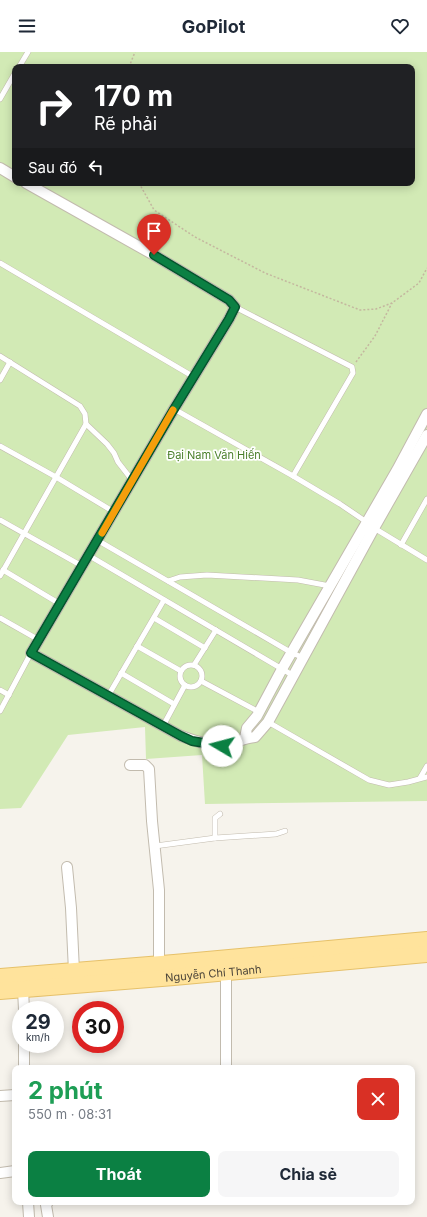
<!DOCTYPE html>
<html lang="vi">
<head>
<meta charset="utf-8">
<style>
  :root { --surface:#fff; --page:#f6f6f7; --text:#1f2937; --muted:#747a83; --accent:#0b8043 }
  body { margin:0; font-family:Inter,sans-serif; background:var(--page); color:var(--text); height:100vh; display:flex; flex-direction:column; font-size:15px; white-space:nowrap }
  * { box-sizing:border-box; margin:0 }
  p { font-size:13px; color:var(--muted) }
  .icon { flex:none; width:22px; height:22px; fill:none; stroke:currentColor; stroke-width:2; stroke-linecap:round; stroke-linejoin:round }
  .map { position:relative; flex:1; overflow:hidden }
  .details { position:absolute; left:12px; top:1013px; width:403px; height:140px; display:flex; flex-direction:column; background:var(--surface); border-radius:8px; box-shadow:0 2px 10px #0003 }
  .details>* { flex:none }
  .hud { position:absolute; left:12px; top:12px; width:403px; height:122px; border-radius:8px; box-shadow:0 2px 10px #0003; background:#202124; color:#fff; overflow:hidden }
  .speed { position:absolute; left:12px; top:949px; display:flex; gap:8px; font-size:20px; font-weight:700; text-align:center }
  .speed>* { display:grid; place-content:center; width:52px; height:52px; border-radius:50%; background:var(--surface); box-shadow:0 2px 10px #0003; line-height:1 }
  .speed small { font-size:10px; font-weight:400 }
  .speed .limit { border:6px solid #d22; background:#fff; color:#111 }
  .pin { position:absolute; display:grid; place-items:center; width:34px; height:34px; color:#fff; margin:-41px -17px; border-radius:50% 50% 50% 0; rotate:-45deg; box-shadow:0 0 4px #0007 }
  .pin .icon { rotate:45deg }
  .me { position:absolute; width:44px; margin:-22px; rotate:278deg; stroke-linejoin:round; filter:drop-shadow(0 0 3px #0008) }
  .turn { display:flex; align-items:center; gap:14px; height:84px; padding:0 16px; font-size:18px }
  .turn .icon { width:52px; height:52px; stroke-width:2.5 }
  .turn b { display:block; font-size:28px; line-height:34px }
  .then { display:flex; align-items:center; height:38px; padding:0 16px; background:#0003; gap:8px; font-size:15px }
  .round { display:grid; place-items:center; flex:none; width:42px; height:42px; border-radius:8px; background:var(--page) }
  .headline { display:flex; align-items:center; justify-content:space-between; height:68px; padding:0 16px }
  h1 { font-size:24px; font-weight:700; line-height:30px; color:#1e9e55 }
  .primary-button { display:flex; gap:8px; margin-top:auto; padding:8px 16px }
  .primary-button a { flex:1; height:46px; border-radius:8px; background:var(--accent); color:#fff; font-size:16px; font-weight:700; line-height:46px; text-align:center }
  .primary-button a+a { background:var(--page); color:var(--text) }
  header { display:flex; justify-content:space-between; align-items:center; height:52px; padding:0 16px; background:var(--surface); font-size:18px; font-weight:700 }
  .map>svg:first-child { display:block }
  .green { fill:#d2eab5; fill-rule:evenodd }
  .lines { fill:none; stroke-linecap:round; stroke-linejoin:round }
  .lane-casing { stroke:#c2bbae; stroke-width:6 }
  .street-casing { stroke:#c2bbae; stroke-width:12 }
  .primary-casing { stroke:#e6c16a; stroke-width:18 }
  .path { stroke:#c4b79f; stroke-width:1.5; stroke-dasharray:2 2; stroke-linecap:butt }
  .lane { stroke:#fff; stroke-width:5 }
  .street { stroke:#fff; stroke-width:10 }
  .primary { stroke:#ffe39c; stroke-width:16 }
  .route-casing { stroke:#07532c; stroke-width:10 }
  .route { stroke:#0b8043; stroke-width:7 }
  .slow { stroke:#f59e0b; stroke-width:7 }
  .labels { text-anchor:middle; stroke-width:3.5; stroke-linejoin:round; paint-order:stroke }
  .park-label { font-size:11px; fill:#4a7f2a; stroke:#fff }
  .street-label { font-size:11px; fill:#4b4439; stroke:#fff }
</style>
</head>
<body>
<header><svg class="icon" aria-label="menu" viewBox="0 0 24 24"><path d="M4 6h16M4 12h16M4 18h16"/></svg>GoPilot<svg class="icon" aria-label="heart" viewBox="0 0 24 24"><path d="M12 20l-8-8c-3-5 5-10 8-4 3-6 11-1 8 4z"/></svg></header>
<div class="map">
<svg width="427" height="1165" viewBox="0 0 427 1165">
  <rect width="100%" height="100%" fill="#f6f3ec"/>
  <!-- green -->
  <path class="green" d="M 0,0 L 427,0 L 427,749 L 205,752 L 202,703 L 146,707 L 145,675 L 68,683 L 21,756 L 0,757 ZM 15,15 L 412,15 L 412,131 L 15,131 Z"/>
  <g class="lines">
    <defs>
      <g id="lane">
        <path d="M 19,15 L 28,0"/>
        <path d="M 0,47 L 15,21"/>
        <path d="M 0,211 L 194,325"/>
        <path d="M 235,255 L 352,315 L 353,321 L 293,424"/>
        <path d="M 0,304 L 80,354 L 85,362 L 86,372 L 107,392 L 114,401 L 118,410 L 132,428"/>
        <path d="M 0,328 L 10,310"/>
        <path d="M 174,357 L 293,424 L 340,452 L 368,471"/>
        <path d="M 0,394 L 56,425 L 114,460"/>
        <path d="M 0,468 L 82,514"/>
        <path d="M 374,476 L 427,508"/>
        <path d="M 97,488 L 292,601 L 304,606"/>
        <path d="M 401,493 L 427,447"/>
        <path d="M 88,503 L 294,624"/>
        <path d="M 3,518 L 60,552"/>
        <path d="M 0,524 L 86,372"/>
        <path d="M 168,529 L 180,525 L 207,523 L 298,528 L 330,534"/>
        <path d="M 0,566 L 39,588"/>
        <path d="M 154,566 L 205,596"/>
        <path d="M 137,594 L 181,619"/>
        <circle cx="191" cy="624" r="11"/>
        <path d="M 194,613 L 216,578"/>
        <path d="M 121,621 L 174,652"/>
        <path d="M 201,629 L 259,660"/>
        <path d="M 0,638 L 9,643"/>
        <path d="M 108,644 L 164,548"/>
        <path d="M 0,659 L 31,601"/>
        <path d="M 268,670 L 369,728 L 389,733 L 408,730 L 427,725"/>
        <path d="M 163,674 L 185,633"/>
        <path d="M 420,726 L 427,714"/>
        <path d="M 215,786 L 215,766 L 220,762"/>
        <path d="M 155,794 L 215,786 L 276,782 L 285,779"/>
      </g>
      <g id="street">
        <path d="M 0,116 L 15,125"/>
        <path d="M 26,131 L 154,203 L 229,248 L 235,255 L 229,267 L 174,357 L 31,601 L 181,684 C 192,688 213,695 225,693 C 235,691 244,686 255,685 L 268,670 L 374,476 L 427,383"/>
        <path d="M 245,686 L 247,676 L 257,664 L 282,617 L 397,418 L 427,362"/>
        <path d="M 130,713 L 145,713 L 149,717 L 152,769 L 159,838 L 159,912"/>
        <path d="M 67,815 L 71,856 L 74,919"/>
        <path d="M 23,937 L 24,958"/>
        <path d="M 24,992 L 24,1016"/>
        <path d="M 226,1016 L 226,920"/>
        <path d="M 0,1044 L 15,1043"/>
        <path d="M 0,1121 L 15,1119"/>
        <path d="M 28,1150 L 29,1165"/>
        <path d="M 48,1165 L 46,1153 L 48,1150"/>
      </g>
      <g id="primary">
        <path d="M 0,925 L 174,911 L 427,888"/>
        <path id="s1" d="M 0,939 L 174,925 L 427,902"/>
      </g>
    </defs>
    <!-- lane casing -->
    <use href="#lane" class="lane-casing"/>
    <!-- street casing -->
    <use href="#street" class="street-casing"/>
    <!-- primary casing -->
    <use href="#primary" class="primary-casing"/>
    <!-- path -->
    <g class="path">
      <path d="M 129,15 L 135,0"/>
      <path d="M 139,131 L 154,158 L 195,185 L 265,221 L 360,258 L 376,257 L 392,251 L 419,231 L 427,216"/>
      <path d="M 356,310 L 375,284 L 392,251"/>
    </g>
    <!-- lane -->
    <use href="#lane" class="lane"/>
    <!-- street -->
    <use href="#street" class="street"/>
    <!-- primary -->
    <use href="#primary" class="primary"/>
  </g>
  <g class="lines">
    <defs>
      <path id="route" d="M 154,203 L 229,248 L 235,255 L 229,267 L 174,357 L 31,601 L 181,684 L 192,689 L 222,694"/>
    </defs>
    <!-- route casing -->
    <use href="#route" class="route-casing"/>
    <!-- route -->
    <use href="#route" class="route"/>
    <!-- slow -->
    <path class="slow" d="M 102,481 L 173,358"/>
  </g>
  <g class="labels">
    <!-- park labels -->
    <g class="park-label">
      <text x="214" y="407">Đại Nam Văn Hiến</text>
    </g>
    <!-- street labels -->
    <g class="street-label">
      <text dy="4" stroke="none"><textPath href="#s1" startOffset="214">Nguyễn Chí Thanh</textPath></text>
    </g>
  </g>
</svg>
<div class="speed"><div>29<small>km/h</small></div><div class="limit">30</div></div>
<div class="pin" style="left:154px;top:203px;background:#d93025"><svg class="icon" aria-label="arrive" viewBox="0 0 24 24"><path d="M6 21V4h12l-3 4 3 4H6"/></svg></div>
<svg class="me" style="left:222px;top:694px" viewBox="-20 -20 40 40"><circle r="19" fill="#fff"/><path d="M0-13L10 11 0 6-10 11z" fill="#0b8043"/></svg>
<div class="hud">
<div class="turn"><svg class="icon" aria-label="right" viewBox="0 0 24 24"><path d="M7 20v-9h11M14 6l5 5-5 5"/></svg><div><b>170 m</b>Rẽ phải</div></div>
<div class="then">Sau đó<svg class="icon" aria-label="left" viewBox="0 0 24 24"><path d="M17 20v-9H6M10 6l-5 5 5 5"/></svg></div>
</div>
<section class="details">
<div class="headline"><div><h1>2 phút</h1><p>550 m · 08:31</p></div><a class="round" style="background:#d93025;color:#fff"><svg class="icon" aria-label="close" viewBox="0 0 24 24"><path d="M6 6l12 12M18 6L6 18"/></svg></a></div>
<div class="primary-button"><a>Thoát</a><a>Chia sẻ</a></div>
</section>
</div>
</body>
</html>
